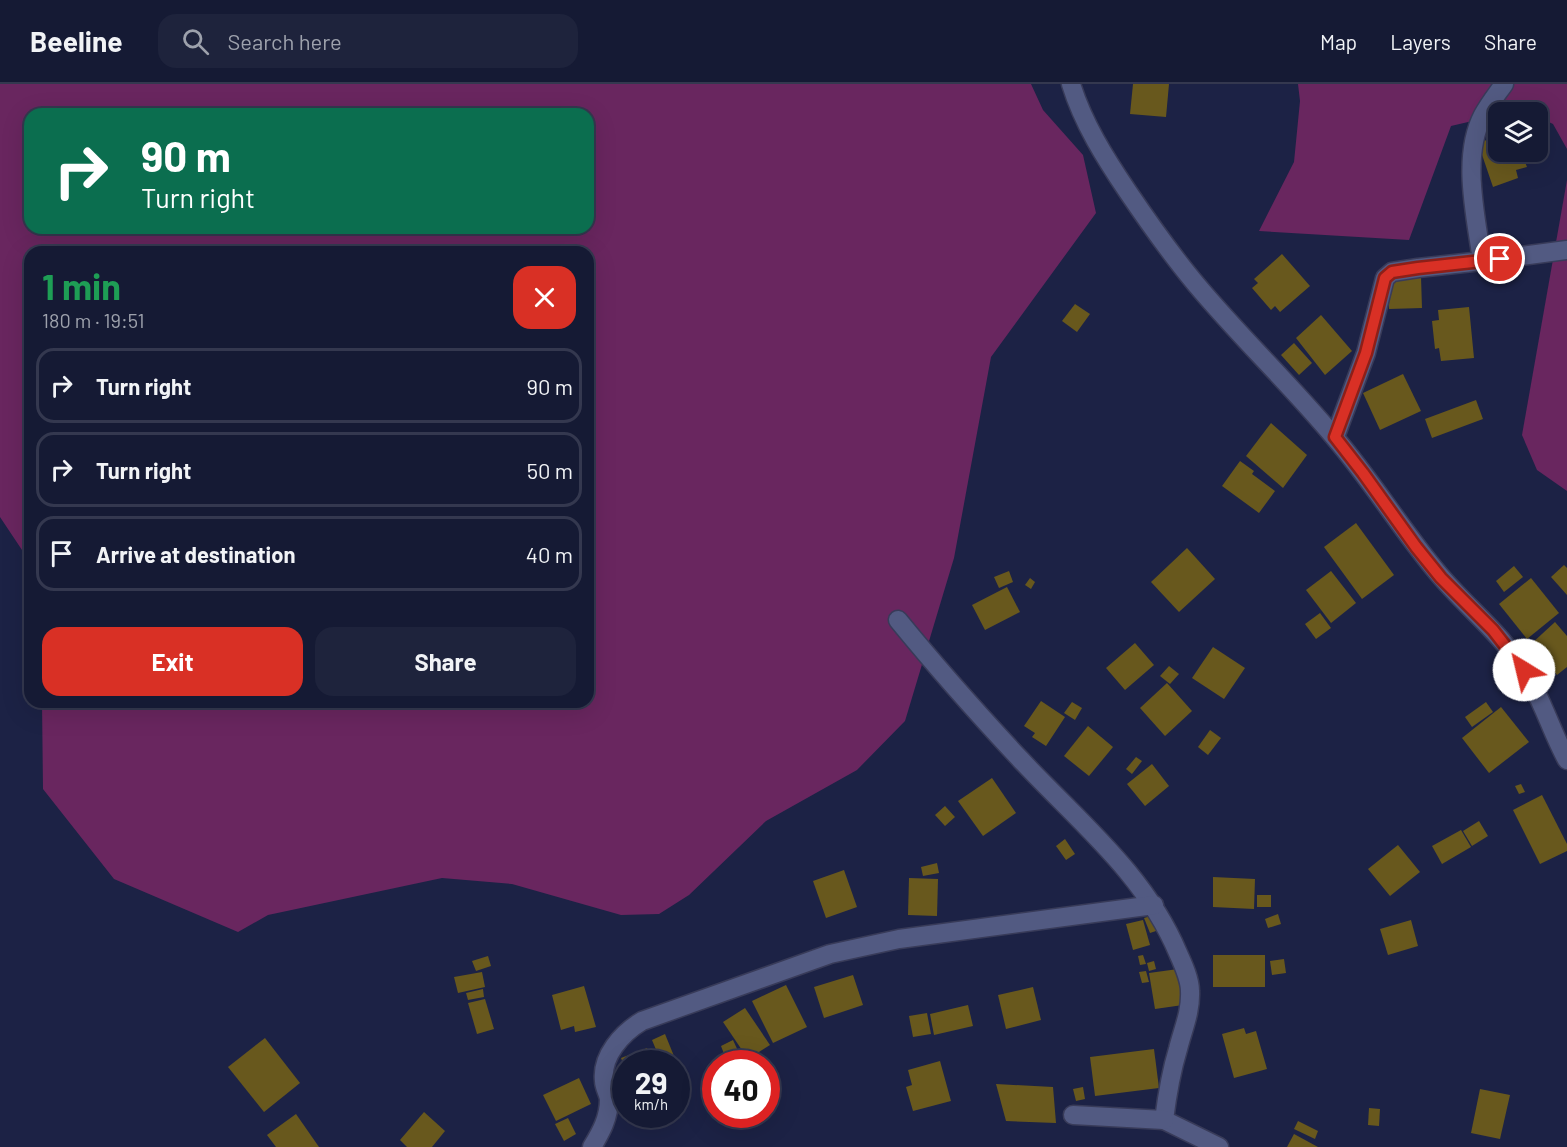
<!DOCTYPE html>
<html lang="en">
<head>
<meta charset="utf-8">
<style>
  :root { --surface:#151a34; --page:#1e233c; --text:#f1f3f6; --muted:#9da1ac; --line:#34384f; --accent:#d93025 }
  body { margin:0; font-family:Barlow,sans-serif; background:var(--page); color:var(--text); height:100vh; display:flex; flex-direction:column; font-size:22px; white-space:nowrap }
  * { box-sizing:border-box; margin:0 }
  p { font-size:20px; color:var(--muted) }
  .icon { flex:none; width:33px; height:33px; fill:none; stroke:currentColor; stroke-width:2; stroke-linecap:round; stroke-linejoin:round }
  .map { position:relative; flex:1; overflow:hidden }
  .details { position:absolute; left:24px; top:162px; width:570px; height:462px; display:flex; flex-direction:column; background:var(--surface); border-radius:18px; box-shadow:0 6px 24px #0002,0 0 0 2px var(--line) }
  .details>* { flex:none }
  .guide { position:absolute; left:24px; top:24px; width:570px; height:126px; border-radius:18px; box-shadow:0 6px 24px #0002,0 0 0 2px var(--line); background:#0b6e4f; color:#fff; overflow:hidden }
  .tools { position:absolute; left:1488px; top:18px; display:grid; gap:12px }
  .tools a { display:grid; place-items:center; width:60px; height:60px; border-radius:12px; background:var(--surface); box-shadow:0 6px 24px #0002,0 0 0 2px var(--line); font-size:30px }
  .speed { position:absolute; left:612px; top:966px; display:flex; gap:12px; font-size:30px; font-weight:700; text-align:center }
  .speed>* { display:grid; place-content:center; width:78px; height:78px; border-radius:50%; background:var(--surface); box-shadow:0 6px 24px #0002,0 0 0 2px var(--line); line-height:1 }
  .speed small { font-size:15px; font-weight:400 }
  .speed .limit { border:9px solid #d22; background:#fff; color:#111 }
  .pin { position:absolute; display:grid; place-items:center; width:51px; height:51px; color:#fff; margin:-26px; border:3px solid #fff; border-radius:50%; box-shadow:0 2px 6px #0007 }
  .me { position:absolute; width:66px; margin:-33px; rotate:324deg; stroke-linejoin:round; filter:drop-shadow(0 0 4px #0008) }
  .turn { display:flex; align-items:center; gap:21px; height:126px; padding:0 18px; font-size:27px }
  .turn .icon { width:78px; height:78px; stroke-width:2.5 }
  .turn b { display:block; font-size:42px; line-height:51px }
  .round { display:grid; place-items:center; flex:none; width:63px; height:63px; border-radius:18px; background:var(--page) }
  .overview { display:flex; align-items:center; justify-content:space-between; height:102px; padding:0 18px }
  h1 { font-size:36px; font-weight:700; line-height:45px; color:#1e9e55 }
  .primary-button { display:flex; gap:12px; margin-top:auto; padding:12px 18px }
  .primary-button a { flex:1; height:69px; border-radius:18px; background:var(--accent); color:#fff; font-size:24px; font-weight:700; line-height:69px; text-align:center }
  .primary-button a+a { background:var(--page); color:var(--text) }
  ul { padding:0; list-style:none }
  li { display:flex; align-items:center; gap:18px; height:75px; margin:0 12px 9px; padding:0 6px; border:3px solid var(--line); border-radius:18px }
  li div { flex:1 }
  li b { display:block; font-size:22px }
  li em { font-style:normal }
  header { display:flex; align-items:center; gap:36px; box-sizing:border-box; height:84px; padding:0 30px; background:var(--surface); border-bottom:2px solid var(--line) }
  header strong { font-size:28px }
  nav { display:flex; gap:33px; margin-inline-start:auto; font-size:21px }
  .search { width:420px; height:54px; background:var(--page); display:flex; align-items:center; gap:15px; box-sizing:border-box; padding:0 21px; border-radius:18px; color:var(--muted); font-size:22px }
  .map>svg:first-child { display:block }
  .green { fill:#69265f; fill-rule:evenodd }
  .building { fill:#68581d }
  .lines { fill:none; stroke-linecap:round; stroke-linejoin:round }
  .street-casing { stroke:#383b59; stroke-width:21 }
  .secondary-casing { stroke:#383b59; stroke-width:21 }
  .street { stroke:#525a82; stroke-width:18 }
  .secondary { stroke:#525a82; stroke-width:18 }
  .route-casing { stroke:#8d1f18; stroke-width:15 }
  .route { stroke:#d93025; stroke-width:10 }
</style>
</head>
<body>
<header>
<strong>Beeline</strong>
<div class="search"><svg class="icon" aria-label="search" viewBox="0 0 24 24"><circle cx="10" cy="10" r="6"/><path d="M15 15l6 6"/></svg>Search here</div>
<nav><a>Map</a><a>Layers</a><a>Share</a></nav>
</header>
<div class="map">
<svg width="1567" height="1063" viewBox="0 0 1567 1063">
  <rect width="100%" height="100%" fill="#1c2245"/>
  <!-- green -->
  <g class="green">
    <path d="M 0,0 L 1031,0 L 1043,26 L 1083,71 L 1096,129 L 991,273 L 954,474 L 905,637 L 857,686 L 766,737 L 689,811 L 659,830 L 621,831 L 512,800 L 442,794 L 268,831 L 238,848 L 114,795 L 43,705 L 42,618 L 588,618 L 588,168 L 30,168 L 30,478 L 0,433 ZM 30,30 L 588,30 L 588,144 L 30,144 Z"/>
    <path d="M 1298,0 L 1567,0 L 1567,65 L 1553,40 L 1538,33 L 1538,28 L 1526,28 L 1521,26 L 1498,28 L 1498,31 L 1451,42 L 1409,156 L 1259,147 L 1294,78 L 1300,17 Z"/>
    <path d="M 1567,96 L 1567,407 L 1537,386 L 1522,351 Z"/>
  </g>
  <!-- building -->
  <g class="building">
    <path d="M 1133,0 L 1169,0 L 1166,33 L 1130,30 Z"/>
    <path d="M 1498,52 L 1498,68 L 1521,68 L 1527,83 L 1516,86 L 1518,94 L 1493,103 L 1478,59 Z"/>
    <path d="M 1282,170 L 1310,202 L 1280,228 L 1275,222 L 1271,226 L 1252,204 L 1258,199 L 1254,195 Z"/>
    <path d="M 1421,193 L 1422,224 L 1389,225 L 1388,194 Z"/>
    <path d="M 1075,220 L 1090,230 L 1077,248 L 1062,237 Z"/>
    <path d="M 1469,223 L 1474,274 L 1441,277 L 1439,264 L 1435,265 L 1432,237 L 1439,236 L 1438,226 Z"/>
    <path d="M 1321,231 L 1352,267 L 1325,291 L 1296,254 Z"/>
    <path d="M 1294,259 L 1312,279 L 1299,291 L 1281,271 Z"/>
    <path d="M 1403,290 L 1421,327 L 1380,346 L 1363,309 Z"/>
    <path d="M 1476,316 L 1483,335 L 1432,354 L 1425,335 Z"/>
    <path d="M 1271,339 L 1307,371 L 1283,404 L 1246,372 Z"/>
    <path d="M 1240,377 L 1254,387 L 1252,390 L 1275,407 L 1259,429 L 1222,402 Z"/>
    <path d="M 1356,439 L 1394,491 L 1362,515 L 1324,463 Z"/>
    <path d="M 1187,464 L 1215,495 L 1179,528 L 1151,498 Z"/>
    <path d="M 1564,481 L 1567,484 L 1567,511 L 1551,493 Z"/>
    <path d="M 1514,482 L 1523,493 L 1504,508 L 1496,497 Z"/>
    <path d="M 1009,487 L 1013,498 L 999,504 L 994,493 Z"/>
    <path d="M 1331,487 L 1356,519 L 1331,539 L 1306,506 Z"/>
    <path d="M 1030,494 L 1035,498 L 1031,505 L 1025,501 Z"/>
    <path d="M 1531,494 L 1559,529 L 1527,555 L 1499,520 Z"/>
    <path d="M 1007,503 L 1020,528 L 985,546 L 972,521 Z"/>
    <path d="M 1320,529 L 1331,544 L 1316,555 L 1305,540 Z"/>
    <path d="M 1555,538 L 1567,552 L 1567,583 L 1557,591 L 1530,561 Z"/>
    <path d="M 1135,559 L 1154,581 L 1125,606 L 1106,584 Z"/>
    <path d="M 1213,563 L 1245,584 L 1224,615 L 1192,594 Z"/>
    <path d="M 1169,582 L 1179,590 L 1170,600 L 1160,592 Z"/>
    <path d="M 1167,599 L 1192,627 L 1165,652 L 1140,624 Z"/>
    <path d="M 1041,617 L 1065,633 L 1046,662 L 1032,653 L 1035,649 L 1024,642 Z"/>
    <path d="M 1072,618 L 1082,624 L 1075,636 L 1064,629 Z"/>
    <path d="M 1486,618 L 1493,628 L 1472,643 L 1465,633 Z"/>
    <path d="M 1501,623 L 1529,658 L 1489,689 L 1462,654 Z"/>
    <path d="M 1088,642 L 1113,663 L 1089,692 L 1064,672 Z"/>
    <path d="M 1210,646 L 1221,654 L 1208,671 L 1198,663 Z"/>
    <path d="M 1136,673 L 1142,677 L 1132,690 L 1126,685 Z"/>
    <path d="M 1152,680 L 1169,702 L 1145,722 L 1127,700 Z"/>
    <path d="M 992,694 L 1016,729 L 983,752 L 958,717 Z"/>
    <path d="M 1521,700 L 1525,708 L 1519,710 L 1515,702 Z"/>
    <path d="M 1542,711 L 1567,760 L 1567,767 L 1540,780 L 1513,726 Z"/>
    <path d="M 945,722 L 955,733 L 945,742 L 935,731 Z"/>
    <path d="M 1479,737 L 1488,752 L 1472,762 L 1463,747 Z"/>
    <path d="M 1461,746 L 1471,763 L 1442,780 L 1432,762 Z"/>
    <path d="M 1065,755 L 1075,770 L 1066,776 L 1056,762 Z"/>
    <path d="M 1398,761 L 1420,788 L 1390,812 L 1368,785 Z"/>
    <path d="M 937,779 L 939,789 L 923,792 L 921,783 Z"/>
    <path d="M 844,786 L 857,823 L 826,834 L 813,797 Z"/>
    <path d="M 1213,793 L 1255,795 L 1254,825 L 1213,823 Z"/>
    <path d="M 909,794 L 938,795 L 937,832 L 908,831 Z"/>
    <rect x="1257" y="811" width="14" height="12"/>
    <path d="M 1278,830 L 1281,840 L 1268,844 L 1265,835 Z"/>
    <path d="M 1154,831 L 1159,846 L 1150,849 L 1144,834 Z"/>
    <path d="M 1143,836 L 1150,861 L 1133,866 L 1126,840 Z"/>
    <path d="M 1411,836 L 1418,862 L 1388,871 L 1380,845 Z"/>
    <path d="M 1143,871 L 1146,880 L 1140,881 L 1138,872 Z"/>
    <rect x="1213" y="871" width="52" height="32"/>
    <path d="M 488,872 L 491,882 L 476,887 L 472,877 Z"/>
    <path d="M 1284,875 L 1286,889 L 1272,891 L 1270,877 Z"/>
    <path d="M 1154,877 L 1156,885 L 1149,887 L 1147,879 Z"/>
    <path d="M 1178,885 L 1183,921 L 1155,925 L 1149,889 Z"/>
    <path d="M 1146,887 L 1149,898 L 1142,899 L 1139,888 Z"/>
    <path d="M 482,888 L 485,903 L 458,909 L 454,893 Z"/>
    <path d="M 853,891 L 863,921 L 824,934 L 814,903 Z"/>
    <path d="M 786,901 L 807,943 L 773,959 L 752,917 Z"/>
    <path d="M 584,902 L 596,943 L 575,948 L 574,942 L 561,946 L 552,911 Z"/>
    <path d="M 1033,903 L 1041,936 L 1006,945 L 998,911 Z"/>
    <path d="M 483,905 L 484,913 L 468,916 L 466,909 Z"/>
    <path d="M 485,915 L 494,945 L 477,950 L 468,919 Z"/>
    <path d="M 968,921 L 973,942 L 934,951 L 930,930 Z"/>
    <path d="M 745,924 L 770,961 L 748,975 L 723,938 Z"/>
    <path d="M 927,929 L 931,950 L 913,953 L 909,932 Z"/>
    <path d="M 1244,944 L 1246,950 L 1256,947 L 1267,985 L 1234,994 L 1222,950 Z"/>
    <path d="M 665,950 L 676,977 L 669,980 L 662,980 L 652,956 Z"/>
    <path d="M 265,954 L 300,999 L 264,1028 L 228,983 Z"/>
    <path d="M 733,956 L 739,969 L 726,975 L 721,962 Z"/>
    <path d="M 647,964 L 653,980 L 626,980 L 625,984 L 621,974 Z"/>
    <path d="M 1154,965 L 1159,1004 L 1095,1012 L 1090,973 Z"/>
    <path d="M 940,977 L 951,1017 L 913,1027 L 906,1003 L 912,1001 L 908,986 Z"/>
    <path d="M 579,994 L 591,1020 L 556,1037 L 543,1011 Z"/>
    <path d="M 996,1000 L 1053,1003 L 1056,1039 L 1006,1037 Z"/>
    <path d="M 1083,1003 L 1085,1015 L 1076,1017 L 1073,1005 Z"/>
    <path d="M 1480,1005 L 1510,1011 L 1500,1055 L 1471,1049 Z"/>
    <path d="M 1369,1024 L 1380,1025 L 1379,1042 L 1368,1041 Z"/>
    <path d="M 424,1028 L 445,1047 L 432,1063 L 407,1063 L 400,1056 Z"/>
    <path d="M 296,1030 L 319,1063 L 276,1063 L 267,1051 Z"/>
    <path d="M 568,1034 L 576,1050 L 564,1057 L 555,1040 Z"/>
    <path d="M 1298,1037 L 1318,1047 L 1315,1055 L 1294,1045 Z"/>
    <path d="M 1294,1050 L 1318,1063 L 1287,1063 Z"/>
  </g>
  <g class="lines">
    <defs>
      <g id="street">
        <path d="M 1482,177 L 1567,166"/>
        <path d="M 1335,353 L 1366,269 L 1385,194 L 1392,188 L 1418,184 L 1482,177 C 1476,132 1461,73 1483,31 C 1489,20 1497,10 1504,0"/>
        <path d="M 898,536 C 938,585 979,631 1021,676 C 1078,737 1145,790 1178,869 C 1183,880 1190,895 1190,907 C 1191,928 1183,945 1178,965 C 1171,988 1167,1012 1164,1036 L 1219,1063"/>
        <path d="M 1073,1031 L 1164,1036"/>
        <path d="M 592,1063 C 601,1048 609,1034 609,1015 C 608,1009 604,1003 604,997 C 601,972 622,949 642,937 L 830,870 L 899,855 L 1154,821"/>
      </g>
      <path id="secondary" d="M 1071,0 C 1083,39 1105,74 1128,108 C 1149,139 1171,170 1195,199 C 1240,253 1291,301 1335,354 C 1372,397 1401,445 1437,488 C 1465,522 1500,548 1524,586 C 1542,614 1551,647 1567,676"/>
    </defs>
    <!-- street casing -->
    <use href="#street" class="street-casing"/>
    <!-- secondary casing -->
    <use href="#secondary" class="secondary-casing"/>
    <!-- street -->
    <use href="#street" class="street"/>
    <!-- secondary -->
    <use href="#secondary" class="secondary"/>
  </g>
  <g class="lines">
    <defs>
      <path id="route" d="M 1500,175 L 1418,184 L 1392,188 L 1385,194 L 1366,269 L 1335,353 L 1363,389 L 1416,463 L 1441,494 L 1493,546 L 1524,586"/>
    </defs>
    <!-- route casing -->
    <use href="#route" class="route-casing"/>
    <!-- route -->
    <use href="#route" class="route"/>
  </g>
</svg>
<div class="tools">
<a><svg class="icon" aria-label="layers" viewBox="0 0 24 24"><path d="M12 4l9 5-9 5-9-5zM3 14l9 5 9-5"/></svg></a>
</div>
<div class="speed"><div>29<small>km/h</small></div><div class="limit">40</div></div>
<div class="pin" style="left:1500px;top:175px;background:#d93025"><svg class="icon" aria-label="arrive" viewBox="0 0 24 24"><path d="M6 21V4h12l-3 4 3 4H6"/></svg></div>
<svg class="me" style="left:1524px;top:586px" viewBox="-20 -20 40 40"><circle r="19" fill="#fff"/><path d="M0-13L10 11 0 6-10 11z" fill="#d93025"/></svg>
<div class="guide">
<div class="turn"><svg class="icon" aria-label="right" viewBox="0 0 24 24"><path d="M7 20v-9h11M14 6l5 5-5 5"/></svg><div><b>90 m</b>Turn right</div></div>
</div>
<section class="details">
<div class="overview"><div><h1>1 min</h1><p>180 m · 19:51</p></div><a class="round" style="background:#d93025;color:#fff"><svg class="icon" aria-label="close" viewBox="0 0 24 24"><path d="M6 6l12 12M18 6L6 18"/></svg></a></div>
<ul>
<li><svg class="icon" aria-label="right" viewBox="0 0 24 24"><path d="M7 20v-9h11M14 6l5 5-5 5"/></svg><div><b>Turn right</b></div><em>90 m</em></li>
<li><svg class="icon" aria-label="right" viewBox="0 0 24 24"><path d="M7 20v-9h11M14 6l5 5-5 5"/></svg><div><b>Turn right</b></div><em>50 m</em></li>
<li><svg class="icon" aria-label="arrive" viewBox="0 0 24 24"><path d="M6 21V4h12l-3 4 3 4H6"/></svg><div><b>Arrive at destination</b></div><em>40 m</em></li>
</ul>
<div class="primary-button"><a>Exit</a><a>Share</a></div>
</section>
</div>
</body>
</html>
